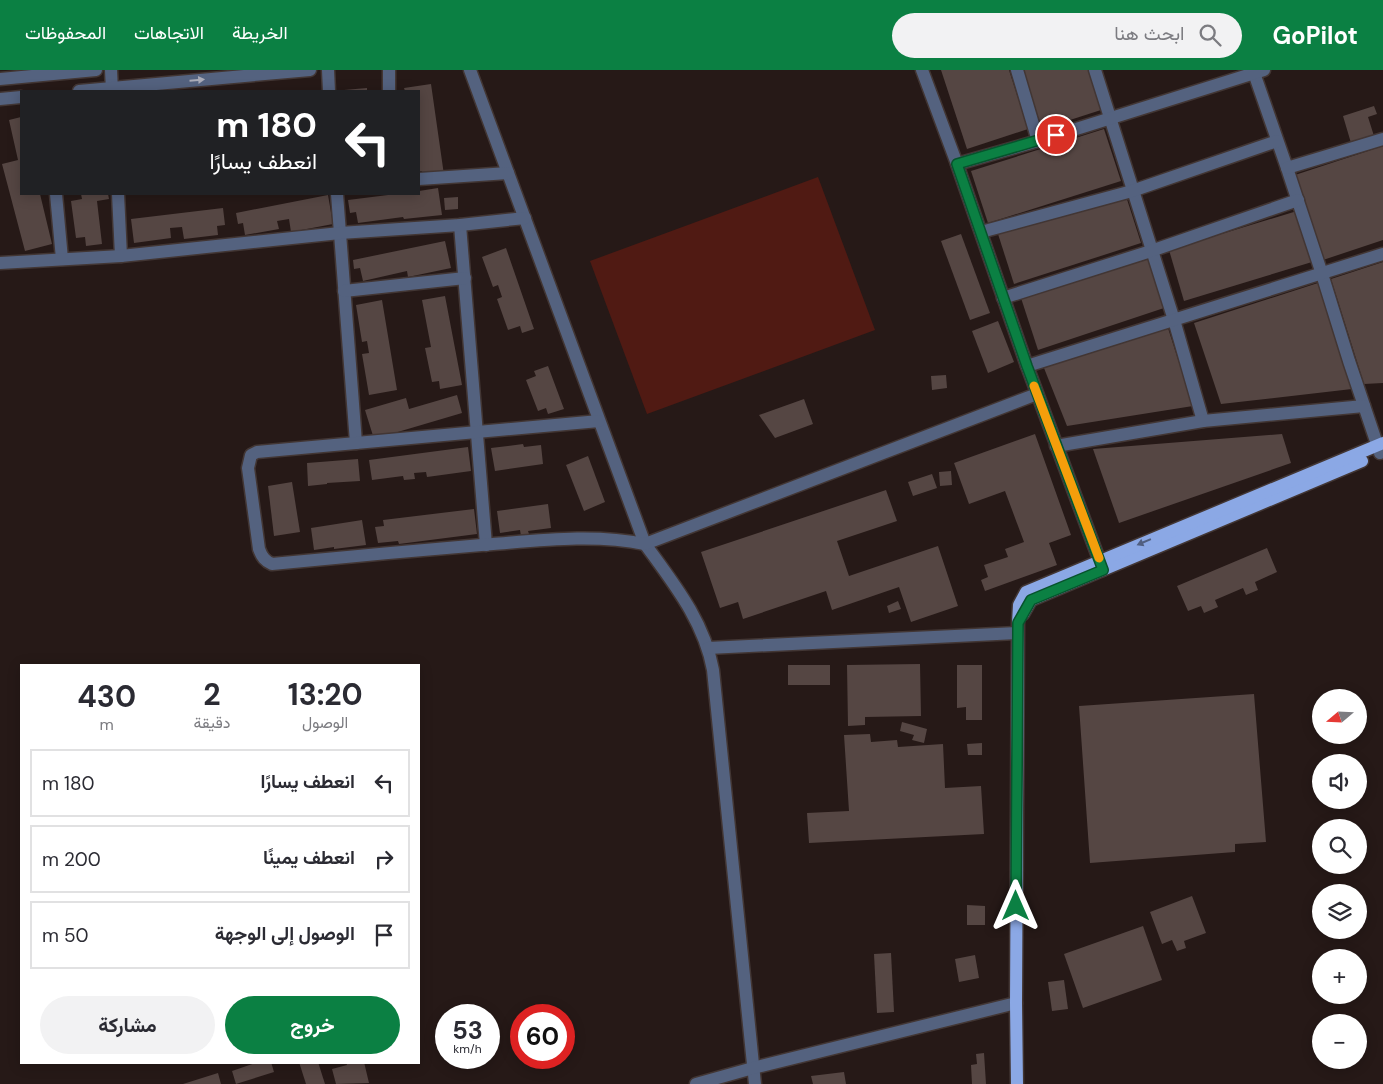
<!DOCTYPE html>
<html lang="ar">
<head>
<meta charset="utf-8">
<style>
  :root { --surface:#fff; --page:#f2f2f3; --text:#2b2b33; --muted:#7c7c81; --line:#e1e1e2; --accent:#0b8043 }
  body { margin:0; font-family:"DM Sans",Vazirmatn,sans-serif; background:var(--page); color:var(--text); direction:rtl; height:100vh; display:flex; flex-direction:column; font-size:19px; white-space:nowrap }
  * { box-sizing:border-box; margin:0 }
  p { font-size:16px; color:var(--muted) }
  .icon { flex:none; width:28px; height:28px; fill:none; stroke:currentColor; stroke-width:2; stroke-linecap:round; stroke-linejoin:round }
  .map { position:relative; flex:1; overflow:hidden; direction:ltr }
  .panel { position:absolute; left:20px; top:594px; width:400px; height:400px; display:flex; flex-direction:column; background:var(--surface); border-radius:0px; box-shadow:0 2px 12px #0003; direction:rtl }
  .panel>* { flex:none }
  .hud { position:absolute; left:20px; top:20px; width:400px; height:105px; border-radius:0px; box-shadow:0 2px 12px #0003; direction:rtl; background:#202124; color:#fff; overflow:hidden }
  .needle { width:32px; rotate:251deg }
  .tools { position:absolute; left:1312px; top:619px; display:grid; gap:10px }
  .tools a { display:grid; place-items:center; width:55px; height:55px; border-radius:50%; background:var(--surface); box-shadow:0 2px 12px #0003; font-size:25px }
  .speed { position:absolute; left:435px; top:934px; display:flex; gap:10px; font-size:25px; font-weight:700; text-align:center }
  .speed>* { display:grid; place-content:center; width:65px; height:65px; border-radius:50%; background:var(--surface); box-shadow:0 2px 12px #0003; line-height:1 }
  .speed small { font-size:12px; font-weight:400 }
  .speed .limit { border:8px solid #d22; background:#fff; color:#111 }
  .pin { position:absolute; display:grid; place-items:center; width:42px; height:42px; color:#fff; margin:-21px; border:2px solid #fff; border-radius:50%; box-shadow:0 1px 5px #0007 }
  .me { position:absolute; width:55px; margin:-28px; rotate:0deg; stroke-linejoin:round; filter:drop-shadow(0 0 4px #0008) }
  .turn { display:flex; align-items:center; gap:18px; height:105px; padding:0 20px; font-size:22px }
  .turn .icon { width:65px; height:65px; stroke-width:2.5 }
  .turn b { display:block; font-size:35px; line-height:42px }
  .eta { display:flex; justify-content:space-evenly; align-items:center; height:85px; text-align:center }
  .eta b { font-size:30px; font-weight:700; line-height:35px }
  .cta { display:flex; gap:10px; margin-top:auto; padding:10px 20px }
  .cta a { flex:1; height:58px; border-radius:30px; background:var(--accent); color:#fff; font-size:20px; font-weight:700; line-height:58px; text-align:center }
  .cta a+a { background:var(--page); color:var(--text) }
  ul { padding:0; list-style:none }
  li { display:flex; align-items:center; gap:15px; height:68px; margin:0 10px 8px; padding:0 10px; border:2px solid var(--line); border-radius:0px }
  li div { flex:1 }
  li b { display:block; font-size:19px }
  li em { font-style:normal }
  header { display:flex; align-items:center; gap:30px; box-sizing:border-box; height:70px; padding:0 25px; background:var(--accent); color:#fff }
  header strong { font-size:24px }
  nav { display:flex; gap:28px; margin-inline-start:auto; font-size:18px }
  .search { width:350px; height:45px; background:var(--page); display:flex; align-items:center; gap:12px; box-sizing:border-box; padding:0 18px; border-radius:28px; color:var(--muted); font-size:19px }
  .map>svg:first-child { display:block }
  .green { fill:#501a13 }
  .building { fill:#554643 }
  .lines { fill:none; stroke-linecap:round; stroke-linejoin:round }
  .minor-casing { stroke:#423634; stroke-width:15 }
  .major-casing { stroke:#423634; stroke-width:15 }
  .minor { stroke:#54627f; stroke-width:12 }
  .major { stroke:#8ba8e5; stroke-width:12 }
  .oneway { fill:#aaabb7 }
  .oneway2 { fill:#515f80 }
  .route-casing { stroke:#07532c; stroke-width:12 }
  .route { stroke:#0b8043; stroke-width:9 }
  .slow { stroke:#f59e0b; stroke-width:9 }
</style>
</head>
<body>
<header>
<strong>GoPilot</strong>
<div class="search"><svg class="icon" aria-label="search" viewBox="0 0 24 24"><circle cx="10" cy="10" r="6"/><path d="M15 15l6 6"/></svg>ابحث هنا</div>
<nav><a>الخريطة</a><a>الاتجاهات</a><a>المحفوظات</a></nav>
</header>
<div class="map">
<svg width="1383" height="1014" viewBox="0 0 1383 1014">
  <rect width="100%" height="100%" fill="#261917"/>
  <!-- green -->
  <path class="green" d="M 818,107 L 875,260 L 647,344 L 590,191 Z"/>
  <!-- building -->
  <g class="building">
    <path d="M 941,0 L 1009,0 L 1028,59 L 967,79 Z"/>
    <path d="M 1023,0 L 1088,0 L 1101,40 L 1042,59 Z"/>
    <path d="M 431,14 L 444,105 L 423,108 L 422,101 L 419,101 L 419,21 L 405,21 L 404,18 Z"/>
    <path d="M 367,18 L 367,21 L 344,21 L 344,20 Z"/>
    <path d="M 1374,36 L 1377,44 L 1368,47 L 1374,66 L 1351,73 L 1343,46 Z"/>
    <path d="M 21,47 L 21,124 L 40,124 L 52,174 L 25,181 L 2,94 L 18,90 L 9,50 Z"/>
    <path d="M 1104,59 L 1121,111 L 988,153 L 971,101 Z"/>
    <path d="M 1383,76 L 1383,170 L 1323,190 L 1295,105 Z"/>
    <path d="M 438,118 L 442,145 L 404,149 L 403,147 L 358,153 L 356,142 L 350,143 L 348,130 L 396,124 L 419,124 L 419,121 Z"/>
    <path d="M 1125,123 L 1141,173 L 1014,214 L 998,164 Z"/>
    <path d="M 81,124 L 108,124 L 109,129 L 97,131 L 102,174 L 86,176 L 85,167 L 76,168 L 71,131 L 82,129 Z"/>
    <path d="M 328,125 L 333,154 L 291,162 L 289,149 L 277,151 L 279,159 L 245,165 L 243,153 L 238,154 L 236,143 Z"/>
    <path d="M 458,127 L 458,139 L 445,140 L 444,128 Z"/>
    <path d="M 223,138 L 225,155 L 217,156 L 218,165 L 184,169 L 182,157 L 170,158 L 171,168 L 134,173 L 131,149 Z"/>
    <path d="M 1297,141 L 1312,192 L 1184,231 L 1169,180 Z"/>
    <path d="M 961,164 L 990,243 L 970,250 L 941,171 Z"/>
    <path d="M 445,171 L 451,198 L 408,207 L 407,201 L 363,211 L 360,198 L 354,199 L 353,190 Z"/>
    <path d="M 506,178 L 534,259 L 522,263 L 520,256 L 508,260 L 497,229 L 502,227 L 498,215 L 493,217 L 482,187 Z"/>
    <path d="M 1147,187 L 1164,238 L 1038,280 L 1021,228 Z"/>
    <path d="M 1383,192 L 1383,313 L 1364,314 L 1331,209 Z"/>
    <path d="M 1321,212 L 1352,319 L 1221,334 L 1194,253 Z"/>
    <path d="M 445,226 L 462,315 L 440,319 L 439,311 L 432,312 L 425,278 L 431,277 L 422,230 Z"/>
    <path d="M 382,230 L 397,320 L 369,325 L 362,284 L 369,283 L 367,271 L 362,272 L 356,235 Z"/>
    <path d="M 998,251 L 1014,292 L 988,303 L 972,261 Z"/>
    <path d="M 1167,255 L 1193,336 L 1067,356 L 1044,298 Z"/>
    <path d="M 548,296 L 564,339 L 548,344 L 546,338 L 538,341 L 526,310 L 536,306 L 534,301 Z"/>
    <path d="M 946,305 L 947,318 L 932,320 L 931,306 Z"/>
    <path d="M 457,325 L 462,343 L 374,369 L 365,340 L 406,328 L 409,339 Z"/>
    <path d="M 804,329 L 813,354 L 775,368 L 759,345 Z"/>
    <path d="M 1035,364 L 1071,465 L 1049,473 L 1057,495 L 985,521 L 981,510 L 988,507 L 984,495 L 1008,487 L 1005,479 L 1024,472 L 1005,421 L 969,434 L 954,393 Z"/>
    <path d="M 1282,364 L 1291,393 L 1119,453 L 1093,379 Z"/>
    <path d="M 523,374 L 524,377 L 541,375 L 543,394 L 495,401 L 491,378 Z"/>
    <path d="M 468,377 L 471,401 L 427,407 L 426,402 L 414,403 L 415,409 L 404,410 L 403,406 L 372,410 L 369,390 Z"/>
    <path d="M 588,386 L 605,432 L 584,441 L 566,395 Z"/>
    <path d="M 358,389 L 360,411 L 327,413 L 327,414 L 308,416 L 307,393 Z"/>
    <path d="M 951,401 L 952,415 L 940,416 L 939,402 Z"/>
    <path d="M 932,404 L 937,418 L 913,426 L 908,412 Z"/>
    <path d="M 292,412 L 300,462 L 274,466 L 268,416 Z"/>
    <path d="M 886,420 L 897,451 L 837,471 L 849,506 L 938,476 L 958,536 L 911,552 L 899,517 L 832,540 L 826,521 L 743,549 L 738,532 L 720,538 L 701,482 Z"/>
    <path d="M 548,434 L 551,458 L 528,461 L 529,464 L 521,466 L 520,460 L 500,463 L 497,441 Z"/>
    <path d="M 474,439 L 477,464 L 399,474 L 398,471 L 378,473 L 375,457 L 384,456 L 383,450 Z"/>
    <path d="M 362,450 L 366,475 L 334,479 L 334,477 L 314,480 L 311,458 Z"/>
    <path d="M 1267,478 L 1277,502 L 1255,512 L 1258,520 L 1246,525 L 1243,518 L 1215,530 L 1218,537 L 1204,543 L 1201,536 L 1188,541 L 1177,516 Z"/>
    <path d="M 898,531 L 901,539 L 889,543 L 887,536 Z"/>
    <path d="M 920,594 L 921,646 L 865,647 L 865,655 L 848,656 L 847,595 Z"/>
    <rect x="788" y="595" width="42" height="20"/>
    <path d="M 957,595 L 982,595 L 982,650 L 966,650 L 966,637 L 957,638 Z"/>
    <path d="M 1254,624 L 1266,772 L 1235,774 L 1235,782 L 1090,793 L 1079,636 Z"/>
    <path d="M 902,652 L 927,659 L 924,673 L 912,670 L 914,665 L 900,661 Z"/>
    <path d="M 870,664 L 871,672 L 897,670 L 898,677 L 943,674 L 945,718 L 981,716 L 984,764 L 809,773 L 807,743 L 849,741 L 844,665 Z"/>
    <path d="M 982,673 L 982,685 L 968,685 L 967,674 Z"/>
    <path d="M 1192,826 L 1206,863 L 1184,871 L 1186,878 L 1177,881 L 1172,870 L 1162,874 L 1150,842 Z"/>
    <path d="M 967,835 L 985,836 L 985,855 L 967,855 Z"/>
    <path d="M 1143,856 L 1162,910 L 1083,938 L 1064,884 Z"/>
    <path d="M 891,883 L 894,942 L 877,943 L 874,884 Z"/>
    <path d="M 975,885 L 979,908 L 959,912 L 955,889 Z"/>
    <path d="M 1064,910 L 1068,939 L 1052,941 L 1048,912 Z"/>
    <path d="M 984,983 L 986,1014 L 972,1014 L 971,995 L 977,994 L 976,984 Z"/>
    <path d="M 258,992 L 271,992 L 274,1002 L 236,1014 L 232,1001 Z"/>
    <path d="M 299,992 L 318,992 L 325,1014 L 306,1014 Z"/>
    <path d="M 346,992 L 364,992 L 369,1013 L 336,1014 L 332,999 L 347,995 Z"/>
    <path d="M 844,1002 L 846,1014 L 813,1014 L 811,1006 Z"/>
    <path d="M 218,1003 L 221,1014 L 183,1014 Z"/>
  </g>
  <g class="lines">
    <defs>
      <g id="minor">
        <path d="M 111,0 L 112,21"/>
        <path d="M 328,0 L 329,21"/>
        <path d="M 389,0 L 389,21"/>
        <path d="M 470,0 L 645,474 C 674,514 704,551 713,600 L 755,1014"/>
        <path d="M 922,0 L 957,94 L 1027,296 L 1103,500"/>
        <path d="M 1017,0 L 1038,71"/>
        <path d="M 1095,0 L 1174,250 L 1203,351"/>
        <path d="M 1253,0 L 1287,98 L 1322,204 L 1349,291 L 1380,383"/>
        <path d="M 0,9 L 96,0"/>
        <path d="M 79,21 L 310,0"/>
        <path d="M 0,29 L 21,27"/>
        <path d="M 957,94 L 1038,71 L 1264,0"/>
        <path d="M 1287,98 L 1383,69"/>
        <path d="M 419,109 L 508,103"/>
        <path d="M 56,124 L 62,189"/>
        <path d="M 118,124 L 121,186"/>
        <path d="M 337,124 L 356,373"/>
        <path d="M 460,155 L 486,475"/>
        <path d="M 981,162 L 1132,121 L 1277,71"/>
        <path d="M 0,193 L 121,186 L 340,163 L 460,155 L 525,148"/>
        <path d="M 344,221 L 465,208"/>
        <path d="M 1003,228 L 1151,181 L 1298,130"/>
        <path d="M 1027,296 L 1383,184"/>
        <path d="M 599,351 L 257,382 L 251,385 L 248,398 L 259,479 C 262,487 265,491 272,494 C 346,487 419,480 493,474 C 543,470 595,464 645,474 L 1037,324"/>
        <path d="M 1056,376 L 1203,351 L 1364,336"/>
        <path d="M 708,578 L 1017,563"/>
        <path d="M 696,1014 L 753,998 L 1016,933"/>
      </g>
      <g id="major">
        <path d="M 1023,544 L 1031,530 L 1362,391"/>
        <path d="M 1017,1014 L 1016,933 L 1018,553 L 1019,535 L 1026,522 L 1383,373"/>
      </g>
    </defs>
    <!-- minor casing -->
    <use href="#minor" class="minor-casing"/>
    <!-- major casing -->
    <use href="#major" class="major-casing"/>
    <!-- minor -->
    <use href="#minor" class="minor"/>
    <!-- major -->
    <use href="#major" class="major"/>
  </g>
  <!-- one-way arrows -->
  <defs><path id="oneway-solid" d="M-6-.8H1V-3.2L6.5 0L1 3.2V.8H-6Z" transform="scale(1.25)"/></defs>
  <use class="oneway" href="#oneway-solid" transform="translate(197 10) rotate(-5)"/>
  <use class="oneway2" href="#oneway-solid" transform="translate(1144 472) rotate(157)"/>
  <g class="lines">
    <defs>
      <path id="route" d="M 1016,836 L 1018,553 L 1031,530 L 1103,500 L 1027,296 L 957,94 L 1056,65"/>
    </defs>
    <!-- route casing -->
    <use href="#route" class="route-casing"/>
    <!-- route -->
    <use href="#route" class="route"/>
    <!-- slow -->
    <path class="slow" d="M 1034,316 L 1099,488"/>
  </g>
</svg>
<div class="tools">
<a><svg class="needle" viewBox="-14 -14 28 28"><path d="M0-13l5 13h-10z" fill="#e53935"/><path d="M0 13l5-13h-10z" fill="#7c7c81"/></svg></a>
<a><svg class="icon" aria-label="sound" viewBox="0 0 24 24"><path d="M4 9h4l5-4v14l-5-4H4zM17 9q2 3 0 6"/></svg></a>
<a><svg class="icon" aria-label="search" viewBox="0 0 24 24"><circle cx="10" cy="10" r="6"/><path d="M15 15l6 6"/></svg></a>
<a><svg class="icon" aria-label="layers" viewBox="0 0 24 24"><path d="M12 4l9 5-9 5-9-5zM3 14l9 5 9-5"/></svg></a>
<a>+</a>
<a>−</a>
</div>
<div class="speed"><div>53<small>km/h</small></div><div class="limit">60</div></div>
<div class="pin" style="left:1056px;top:65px;background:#d93025"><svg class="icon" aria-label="arrive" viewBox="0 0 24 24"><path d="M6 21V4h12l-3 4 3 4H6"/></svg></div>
<svg class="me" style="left:1016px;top:836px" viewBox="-20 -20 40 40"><path d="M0-17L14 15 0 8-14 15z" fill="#0b8043" stroke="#fff" stroke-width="4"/></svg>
<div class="hud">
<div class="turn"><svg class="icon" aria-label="left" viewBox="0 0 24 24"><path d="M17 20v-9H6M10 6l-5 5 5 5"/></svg><div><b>180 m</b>انعطف يسارًا</div></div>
</div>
<section class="panel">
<div class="eta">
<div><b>13:20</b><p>الوصول</p></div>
<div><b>2</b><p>دقيقة</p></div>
<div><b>430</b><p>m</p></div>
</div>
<ul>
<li><svg class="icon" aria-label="left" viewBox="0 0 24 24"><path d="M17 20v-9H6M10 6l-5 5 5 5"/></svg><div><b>انعطف يسارًا</b></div><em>180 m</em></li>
<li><svg class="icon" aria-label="right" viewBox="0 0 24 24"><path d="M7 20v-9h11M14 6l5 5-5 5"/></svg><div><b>انعطف يمينًا</b></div><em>200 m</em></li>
<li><svg class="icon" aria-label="arrive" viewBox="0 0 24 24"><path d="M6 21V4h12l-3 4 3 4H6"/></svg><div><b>الوصول إلى الوجهة</b></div><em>50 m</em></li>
</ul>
<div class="cta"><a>خروج</a><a>مشاركة</a></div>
</section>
</div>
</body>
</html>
